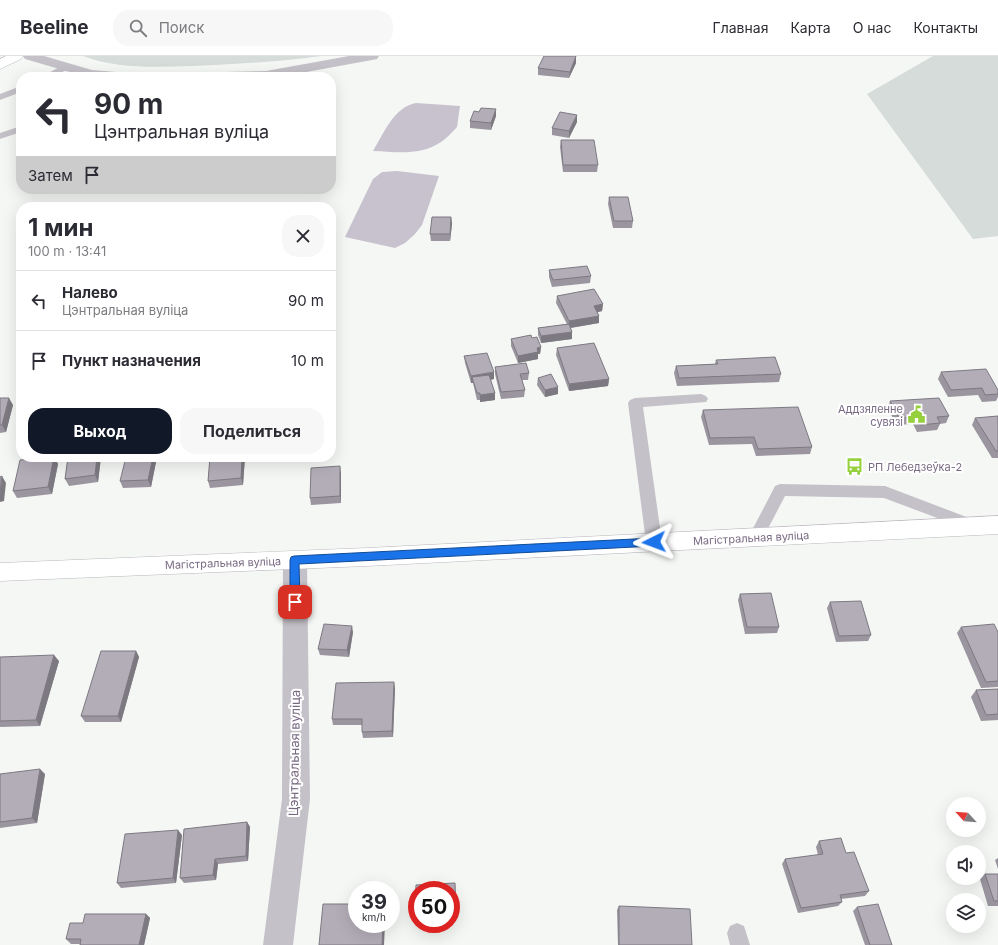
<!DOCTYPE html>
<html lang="ru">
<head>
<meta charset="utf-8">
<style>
  :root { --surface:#fff; --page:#f7f7f7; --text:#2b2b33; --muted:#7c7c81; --line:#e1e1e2; --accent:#111827 }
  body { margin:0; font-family:Inter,sans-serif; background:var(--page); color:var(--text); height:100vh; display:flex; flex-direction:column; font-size:15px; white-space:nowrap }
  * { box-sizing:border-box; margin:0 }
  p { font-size:13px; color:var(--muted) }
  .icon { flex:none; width:22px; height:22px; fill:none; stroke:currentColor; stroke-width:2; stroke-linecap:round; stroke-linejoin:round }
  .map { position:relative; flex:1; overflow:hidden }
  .drawer { position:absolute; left:16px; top:146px; width:320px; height:260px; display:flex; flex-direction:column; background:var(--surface); border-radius:16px; box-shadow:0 4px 16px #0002 }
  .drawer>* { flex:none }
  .banner { position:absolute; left:16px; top:16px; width:320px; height:122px; border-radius:16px; box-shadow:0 4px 16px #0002; background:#fff; color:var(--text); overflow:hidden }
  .needle { width:26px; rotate:296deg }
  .fabs { position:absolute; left:946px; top:741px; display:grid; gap:8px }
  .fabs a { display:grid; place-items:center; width:40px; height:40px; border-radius:50%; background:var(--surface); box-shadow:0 4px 16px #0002; font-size:20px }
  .speed { position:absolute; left:348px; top:825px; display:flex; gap:8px; font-size:20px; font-weight:700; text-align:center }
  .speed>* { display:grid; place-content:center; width:52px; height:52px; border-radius:50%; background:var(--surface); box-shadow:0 4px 16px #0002; line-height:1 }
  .speed small { font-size:10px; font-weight:400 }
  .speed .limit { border:6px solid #d22; background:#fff; color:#111 }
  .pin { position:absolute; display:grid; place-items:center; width:34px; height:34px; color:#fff; margin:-17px; border-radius:8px; box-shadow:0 2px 6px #0006 }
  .me { position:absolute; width:44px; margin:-22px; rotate:267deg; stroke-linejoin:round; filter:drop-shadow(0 0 3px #0008) }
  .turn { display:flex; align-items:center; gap:14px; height:84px; padding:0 12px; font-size:18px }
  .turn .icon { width:52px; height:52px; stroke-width:2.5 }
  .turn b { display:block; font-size:28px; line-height:34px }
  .then { display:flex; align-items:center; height:38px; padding:0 12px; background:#0003; gap:8px; font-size:15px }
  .round { display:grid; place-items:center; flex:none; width:42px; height:42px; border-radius:16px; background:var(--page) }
  .headline { display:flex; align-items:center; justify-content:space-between; height:68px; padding:0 12px }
  h1 { font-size:24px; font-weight:700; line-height:30px }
  .cta { display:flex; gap:8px; margin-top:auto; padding:8px 12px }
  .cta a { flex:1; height:46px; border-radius:16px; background:var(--accent); color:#fff; font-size:16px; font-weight:700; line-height:46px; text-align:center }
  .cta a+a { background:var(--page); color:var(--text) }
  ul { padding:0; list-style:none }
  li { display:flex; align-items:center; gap:12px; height:60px; padding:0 12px; border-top:1px solid var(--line) }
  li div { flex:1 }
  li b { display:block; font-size:15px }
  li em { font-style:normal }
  header { display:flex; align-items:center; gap:24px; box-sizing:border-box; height:56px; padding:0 20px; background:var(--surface); border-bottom:1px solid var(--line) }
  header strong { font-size:19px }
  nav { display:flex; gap:22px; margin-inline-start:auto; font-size:14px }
  .search { width:280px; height:36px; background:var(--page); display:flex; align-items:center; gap:10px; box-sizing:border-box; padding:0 14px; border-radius:16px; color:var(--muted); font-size:15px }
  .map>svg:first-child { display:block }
  .green { fill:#d5dcda }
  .water { fill:#c7c2ce }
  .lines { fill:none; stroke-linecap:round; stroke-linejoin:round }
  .secondary-casing { stroke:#bbb6be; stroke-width:1 }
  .primary-casing { stroke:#b9b5bc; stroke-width:1 }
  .lane { fill:#c5c1c8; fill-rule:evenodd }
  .street { fill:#c5c1c8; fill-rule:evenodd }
  .secondary { fill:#fff; fill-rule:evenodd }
  .primary { fill:#fff; fill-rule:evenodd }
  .wall { fill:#9a959e }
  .shaded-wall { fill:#7d7981 }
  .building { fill:#b3adb8; stroke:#7d7981 }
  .route { fill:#1a73e8; stroke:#114b97 }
  .labels { text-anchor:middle; stroke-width:4; stroke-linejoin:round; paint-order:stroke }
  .poi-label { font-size:11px; fill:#796a83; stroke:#fff; text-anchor:end }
  .street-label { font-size:11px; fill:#796a83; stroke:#fff }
  .near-street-label { font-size:13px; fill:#796a83; stroke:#fff }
</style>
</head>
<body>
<header>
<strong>Beeline</strong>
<div class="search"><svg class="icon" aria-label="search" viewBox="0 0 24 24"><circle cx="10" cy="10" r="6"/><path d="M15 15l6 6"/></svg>Поиск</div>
<nav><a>Главная</a><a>Карта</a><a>О нас</a><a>Контакты</a></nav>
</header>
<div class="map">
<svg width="998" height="889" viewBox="0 0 998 889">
  <rect width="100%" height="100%" fill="#f5f7f5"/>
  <!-- green -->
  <g class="green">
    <path d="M 83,0 L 321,0 C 278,6 235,8 192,10 C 156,11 117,13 83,0 Z"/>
    <path d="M 933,0 L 998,0 L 998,180 L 973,183 L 867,38 Z"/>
  </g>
  <!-- water -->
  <g class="water">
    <path d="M 416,47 L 460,50 L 457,71 C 452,76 447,82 441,86 C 420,100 397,96 373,95 C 384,77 394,51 416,47 Z"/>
    <path d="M 397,115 L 439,120 L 422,169 L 415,178 L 405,187 L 395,192 L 345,181 L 373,123 L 382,116 Z"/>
  </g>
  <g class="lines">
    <defs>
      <path id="secondary" d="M 998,460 L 998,478 L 367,510 L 0,525 L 0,507 L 367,492 Z"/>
      <path id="primary" d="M 6,0 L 23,0 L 21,3 L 0,13 L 0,3 Z"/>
    </defs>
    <!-- secondary casing -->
    <use href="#secondary" class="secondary-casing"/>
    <!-- primary casing -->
    <use href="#primary" class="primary-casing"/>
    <!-- lane -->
    <g class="lane">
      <path d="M 65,8 L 70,11 L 68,13 L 53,21 L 41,21 Z"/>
      <path d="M 21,30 L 21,36 L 0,44 L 0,38 Z"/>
      <path d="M 21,70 L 21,76 L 0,83 L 0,77 Z"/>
      <path d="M 701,338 L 706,340 L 708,343 L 706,346 L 643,351 L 662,486 L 659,490 L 654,492 L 649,490 L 646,486 L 628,347 L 630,344 L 635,342 Z"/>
      <path d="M 780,428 L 885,430 L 977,465 L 980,469 L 977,473 L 972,475 L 884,442 L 785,440 L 761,486 L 756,488 L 751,486 L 748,482 L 773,434 L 775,430 Z"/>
      <path d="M 737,867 L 744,870 L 750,889 L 730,889 L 727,877 L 730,870 Z"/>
    </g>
    <!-- street -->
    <g class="street">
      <path d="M 23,0 L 44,0 L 92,14 L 140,18 L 266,15 L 349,0 L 379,0 L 377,3 L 372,4 L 279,21 L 87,21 L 25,3 Z"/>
      <path d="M 295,495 L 303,497 L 307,504 L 310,743 L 293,889 L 263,889 L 282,743 L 283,504 L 287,497 Z"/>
    </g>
    <!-- secondary -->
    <use href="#secondary" class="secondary"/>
    <!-- primary -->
    <use href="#primary" class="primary"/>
  </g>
  <!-- wall -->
  <g class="wall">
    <path d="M 576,0 L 576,7 L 569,22 L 538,19 L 538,12 Z"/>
    <path d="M 496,53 L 496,60 L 491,74 L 470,72 L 470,65 L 479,56 Z"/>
    <path d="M 577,59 L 577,66 L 569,82 L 552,79 L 552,72 Z"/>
    <path d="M 561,84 L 598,109 L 597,116 L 563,116 L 560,91 Z"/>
    <path d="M 609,141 L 633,165 L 632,172 L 613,172 L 608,148 Z"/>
    <path d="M 451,161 L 452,168 L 450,185 L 431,185 L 430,178 Z"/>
    <path d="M 549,214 L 591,220 L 590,227 L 552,231 L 549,221 Z"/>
    <path d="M 557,240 L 603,248 L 602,255 L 598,256 L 599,267 L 571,272 L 572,283 L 541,287 L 538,279 L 538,272 L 567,268 L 556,247 Z"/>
    <path d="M 532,282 L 541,291 L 540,298 L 538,298 L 538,303 L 518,307 L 511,290 L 511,283 Z"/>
    <path d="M 557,292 L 609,323 L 608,330 L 569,335 L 556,299 Z"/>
    <path d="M 464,300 L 494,323 L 491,324 L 495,344 L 480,346 L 480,344 L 477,344 L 473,327 L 471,327 L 465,307 Z"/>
    <path d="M 716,304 L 781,318 L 779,326 L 677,330 L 674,317 L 676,310 L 715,308 Z"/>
    <path d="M 495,311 L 529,317 L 528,324 L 522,324 L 525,334 L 524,341 L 501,343 L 495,318 Z"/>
    <path d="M 941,316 L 998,334 L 998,341 L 996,345 L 982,346 L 978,339 L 948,341 L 938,323 Z"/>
    <path d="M 538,322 L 558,338 L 545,341 L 537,329 Z"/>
    <path d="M 0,342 L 13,349 L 6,376 L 0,377 Z"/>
    <path d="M 890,345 L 949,360 L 946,367 L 940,368 L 937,374 L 917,376 L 913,368 L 896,369 L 888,352 Z"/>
    <path d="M 703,354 L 812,391 L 810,398 L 756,400 L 752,388 L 709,389 L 701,361 Z"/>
    <path d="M 998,360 L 998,402 L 992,402 L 972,369 L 975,362 Z"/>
    <path d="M 54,401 L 58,408 L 52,438 L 17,442 L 13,435 Z"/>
    <path d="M 68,401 L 101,401 L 98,426 L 69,430 L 65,423 Z"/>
    <path d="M 157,401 L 151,431 L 123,432 L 120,425 Z"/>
    <path d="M 210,401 L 245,401 L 243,429 L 210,432 L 208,425 Z"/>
    <path d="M 341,417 L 341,447 L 311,449 L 310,442 Z"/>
    <path d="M 740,538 L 779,571 L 777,577 L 745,578 L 738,544 Z"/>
    <path d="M 830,546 L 871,579 L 868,585 L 836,586 L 827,552 Z"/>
    <path d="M 961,571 L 998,576 L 998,631 L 981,632 L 957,577 Z"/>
    <path d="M 353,576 L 349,601 L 320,599 L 318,593 Z"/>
    <path d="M 136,595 L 139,601 L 121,666 L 85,666 L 81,660 Z"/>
    <path d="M 0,601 L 59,605 L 40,670 L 0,671 Z"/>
    <path d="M 395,632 L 393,681 L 363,682 L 362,676 L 362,669 L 333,669 L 332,663 Z"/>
    <path d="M 998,633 L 998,664 L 981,665 L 971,641 L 976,634 Z"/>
    <path d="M 0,718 L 45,718 L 37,767 L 0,772 Z"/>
    <path d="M 247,766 L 250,771 L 248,805 L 218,808 L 216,824 L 184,827 L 180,822 Z"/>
    <path d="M 182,779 L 176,827 L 121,832 L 117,827 Z"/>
    <path d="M 819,785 L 846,797 L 869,835 L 865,840 L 841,843 L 842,846 L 838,850 L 798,857 L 782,808 L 785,803 L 818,799 L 816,791 Z"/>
    <path d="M 998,802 L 998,813 L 995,804 Z"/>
    <path d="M 985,818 L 998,818 L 998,850 L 988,850 L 980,823 Z"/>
    <path d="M 455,827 L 456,861 L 451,862 L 451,834 L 417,834 L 417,863 L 416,863 L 415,859 L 416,829 Z"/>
    <path d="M 619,850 L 692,889 L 618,889 L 617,854 Z"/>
    <path d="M 857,851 L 892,889 L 865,889 L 853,855 Z"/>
    <path d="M 146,858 L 150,862 L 144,889 L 80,889 L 80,888 L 71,888 L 66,883 Z"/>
  </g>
  <!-- shaded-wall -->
  <g class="shaded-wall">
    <path d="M 576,0 L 576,7 L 569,22 L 570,16 Z"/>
    <path d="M 496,53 L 496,60 L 491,74 L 491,67 Z"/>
    <path d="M 577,59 L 577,66 L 569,82 L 569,75 Z"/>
    <path d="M 451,161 L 452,168 L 450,185 L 450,178 Z"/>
    <path d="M 603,248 L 602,255 L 594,257 L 594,250 Z"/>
    <path d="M 599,260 L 599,267 L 569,272 L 569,265 Z"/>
    <path d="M 572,276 L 572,283 L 541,287 L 541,280 Z"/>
    <path d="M 541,291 L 540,298 L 538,298 L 538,303 L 518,307 L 518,300 L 537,292 Z"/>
    <path d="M 494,316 L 494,323 L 474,326 L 472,321 L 473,327 L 471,327 L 471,320 Z"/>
    <path d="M 609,323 L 608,330 L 569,335 L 569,328 Z"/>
    <path d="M 558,331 L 558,338 L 545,341 L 545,334 Z"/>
    <path d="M 495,337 L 495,344 L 480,346 L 480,339 Z"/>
    <path d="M 9,342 L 13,349 L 6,376 L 2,369 Z"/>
    <path d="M 54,401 L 58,408 L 52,438 L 48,431 Z"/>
    <path d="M 97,401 L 101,401 L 98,426 L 95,419 Z"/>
    <path d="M 153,401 L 157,401 L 151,431 L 148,424 Z"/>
    <path d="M 242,401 L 245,401 L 243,429 L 241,422 Z"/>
    <path d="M 340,410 L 341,417 L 341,447 L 340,440 Z"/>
    <path d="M 2,420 L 6,427 L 4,445 L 0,446 L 0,437 Z"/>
    <path d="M 352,570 L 353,576 L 349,601 L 347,594 Z"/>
    <path d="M 136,595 L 139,601 L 121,666 L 118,660 Z"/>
    <path d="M 54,599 L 59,605 L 40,670 L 36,664 Z"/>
    <path d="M 394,626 L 395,632 L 393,681 L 392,675 Z"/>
    <path d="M 40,713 L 45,718 L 37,767 L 32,762 Z"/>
    <path d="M 247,766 L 250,771 L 248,805 L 246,800 Z"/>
    <path d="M 178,774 L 182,779 L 176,827 L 173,822 Z"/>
    <path d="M 215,803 L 218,808 L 216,824 L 213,819 Z"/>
    <path d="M 146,858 L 150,862 L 144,889 L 139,889 Z"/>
    <path d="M 383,868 L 385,868 L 384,889 L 382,889 Z"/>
  </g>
  <!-- building -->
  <g class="building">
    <path d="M 544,0 L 576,0 L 570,16 L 538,12 Z"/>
    <path d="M 481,52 L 496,53 L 491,67 L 470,65 L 474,55 L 479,56 Z"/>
    <path d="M 560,56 L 577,59 L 569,75 L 552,72 Z"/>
    <path d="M 561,84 L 594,84 L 598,109 L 563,109 Z"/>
    <path d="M 609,141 L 628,141 L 633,165 L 614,165 Z"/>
    <path d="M 432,161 L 451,161 L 450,178 L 430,178 Z"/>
    <path d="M 587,210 L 591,220 L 553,224 L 549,214 Z"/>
    <path d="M 594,233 L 603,248 L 594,250 L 599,260 L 569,265 L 557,240 Z"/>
    <path d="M 569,268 L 572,276 L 541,280 L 538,272 Z"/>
    <path d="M 531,279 L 532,282 L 537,281 L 541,291 L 537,292 L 538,296 L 518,300 L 511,283 Z"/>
    <path d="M 594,287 L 609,323 L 569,328 L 557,292 Z"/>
    <path d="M 487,297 L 494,316 L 471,320 L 464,300 Z"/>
    <path d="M 775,301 L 781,318 L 679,322 L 676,310 L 718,308 L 716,304 Z"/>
    <path d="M 526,307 L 529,317 L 520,318 L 525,334 L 501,336 L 495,311 Z"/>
    <path d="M 986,313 L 998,334 L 998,338 L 985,339 L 982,332 L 951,334 L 941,316 Z"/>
    <path d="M 551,318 L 558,331 L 545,334 L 538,322 Z"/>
    <path d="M 489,319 L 495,337 L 480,339 L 480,337 L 477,337 L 472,321 Z"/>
    <path d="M 0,342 L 9,342 L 2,369 L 0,369 Z"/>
    <path d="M 939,342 L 949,360 L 937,361 L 940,367 L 920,369 L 917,361 L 899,362 L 890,345 Z"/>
    <path d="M 798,351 L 812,391 L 758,393 L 754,381 L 710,382 L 703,354 Z"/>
    <path d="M 998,360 L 998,395 L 996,395 L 975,362 Z"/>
    <path d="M 54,401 L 48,431 L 13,435 L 20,404 Z"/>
    <path d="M 68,401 L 97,401 L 95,419 L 65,423 Z"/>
    <path d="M 126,401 L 153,401 L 148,424 L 120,425 Z"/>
    <path d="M 210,401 L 242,401 L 241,422 L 208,425 Z"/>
    <path d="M 340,410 L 340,440 L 310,442 L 311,412 Z"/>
    <path d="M 2,420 L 0,437 L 0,421 Z"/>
    <path d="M 771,537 L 779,571 L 747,571 L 740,538 Z"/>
    <path d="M 861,545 L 871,579 L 839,580 L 830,546 Z"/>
    <path d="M 324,568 L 352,570 L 347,594 L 318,593 Z"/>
    <path d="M 994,568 L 998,576 L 998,625 L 986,626 L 961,571 Z"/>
    <path d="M 101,595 L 136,595 L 118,660 L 81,660 Z"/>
    <path d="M 54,599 L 36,664 L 0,665 L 0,601 Z"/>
    <path d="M 394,626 L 392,675 L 362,676 L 362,663 L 332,663 L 336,627 Z"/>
    <path d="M 998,633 L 998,658 L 986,659 L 976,634 Z"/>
    <path d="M 40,713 L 32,762 L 0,766 L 0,718 Z"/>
    <path d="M 247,766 L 246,800 L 215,803 L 213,819 L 180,822 L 184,773 Z"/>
    <path d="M 178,774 L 173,822 L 117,827 L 125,778 Z"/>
    <path d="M 841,782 L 846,797 L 854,796 L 869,835 L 840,839 L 842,846 L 801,852 L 785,803 L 823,798 L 819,785 Z"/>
    <path d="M 985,818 L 998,818 L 998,845 L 994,845 Z"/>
    <path d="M 455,827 L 456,857 L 451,857 L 451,834 L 417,834 L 417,858 L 415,859 L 416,829 Z"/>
    <path d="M 323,848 L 357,848 L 357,868 L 383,868 L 382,889 L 319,889 Z"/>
    <path d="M 878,848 L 892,889 L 870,889 L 857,851 Z"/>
    <path d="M 619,850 L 690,853 L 692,889 L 619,889 Z"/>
    <path d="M 85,858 L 146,858 L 139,889 L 80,889 L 81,883 L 66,883 L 70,867 L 83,867 Z"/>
  </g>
  <!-- route -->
  <path class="route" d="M 654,482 L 657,483 L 659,486 L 657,489 L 654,490 L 299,508 L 300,546 L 298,549 L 295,550 L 291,549 L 290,546 L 290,504 L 291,501 L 294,500 Z"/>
  <!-- icons -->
  <defs>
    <symbol id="civic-bare" viewBox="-9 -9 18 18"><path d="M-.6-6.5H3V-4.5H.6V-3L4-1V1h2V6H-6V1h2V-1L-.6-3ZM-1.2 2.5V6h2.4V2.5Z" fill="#96d03c" stroke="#fff" stroke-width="2.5" paint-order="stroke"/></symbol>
    <symbol id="bus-bare" viewBox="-9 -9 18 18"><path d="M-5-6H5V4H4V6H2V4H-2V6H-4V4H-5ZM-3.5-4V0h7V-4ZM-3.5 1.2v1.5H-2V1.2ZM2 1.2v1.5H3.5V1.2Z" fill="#96d03c" stroke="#fff" stroke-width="2.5" paint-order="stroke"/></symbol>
  </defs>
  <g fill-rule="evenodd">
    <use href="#civic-bare" x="904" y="346" width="25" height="25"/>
    <use href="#bus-bare" x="842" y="398" width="25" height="25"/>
  </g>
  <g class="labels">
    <!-- poi labels -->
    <g class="poi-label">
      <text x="903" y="357">Аддзяленне<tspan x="903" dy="13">сувязі</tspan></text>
      <text x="868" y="415" text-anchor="start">РП Лебедзеўка-2</text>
    </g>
    <!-- street labels -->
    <g class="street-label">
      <text transform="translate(751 482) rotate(-3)" y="4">Магістральная вуліца</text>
      <text transform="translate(223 507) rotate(-2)" y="4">Магістральная вуліца</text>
    </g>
    <!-- near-street labels -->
    <g class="near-street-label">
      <text transform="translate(294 697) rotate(-89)" y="5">Цэнтральная вуліца</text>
    </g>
  </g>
</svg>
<div class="fabs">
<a><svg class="needle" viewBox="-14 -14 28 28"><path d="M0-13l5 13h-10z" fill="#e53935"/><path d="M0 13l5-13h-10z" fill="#7c7c81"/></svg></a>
<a><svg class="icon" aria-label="sound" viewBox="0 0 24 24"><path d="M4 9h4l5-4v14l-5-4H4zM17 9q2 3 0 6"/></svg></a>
<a><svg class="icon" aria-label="layers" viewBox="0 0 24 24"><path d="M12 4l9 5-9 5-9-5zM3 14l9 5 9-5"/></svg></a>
</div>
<div class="speed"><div>39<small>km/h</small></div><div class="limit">50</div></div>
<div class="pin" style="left:295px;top:546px;background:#d93025"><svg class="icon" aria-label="arrive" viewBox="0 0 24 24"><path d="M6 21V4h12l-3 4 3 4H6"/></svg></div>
<svg class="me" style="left:654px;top:486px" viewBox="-20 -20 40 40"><path d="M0-17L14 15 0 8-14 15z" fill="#1a73e8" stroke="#fff" stroke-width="4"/></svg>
<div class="banner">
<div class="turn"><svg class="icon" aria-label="left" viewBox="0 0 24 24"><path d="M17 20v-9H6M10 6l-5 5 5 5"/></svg><div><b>90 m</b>Цэнтральная вуліца</div></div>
<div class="then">Затем<svg class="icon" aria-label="arrive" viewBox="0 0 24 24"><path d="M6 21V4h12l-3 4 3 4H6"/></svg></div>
</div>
<section class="drawer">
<div class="headline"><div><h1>1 мин</h1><p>100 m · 13:41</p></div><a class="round"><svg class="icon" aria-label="close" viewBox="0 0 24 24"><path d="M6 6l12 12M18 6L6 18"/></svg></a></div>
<ul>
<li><svg class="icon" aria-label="left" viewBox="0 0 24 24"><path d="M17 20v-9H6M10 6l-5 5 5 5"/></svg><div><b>Налево</b><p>Цэнтральная вуліца</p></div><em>90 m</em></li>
<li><svg class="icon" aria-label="arrive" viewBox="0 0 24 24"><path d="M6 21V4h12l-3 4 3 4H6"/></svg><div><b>Пункт назначения</b></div><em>10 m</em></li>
</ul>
<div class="cta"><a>Выход</a><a>Поделиться</a></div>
</section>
</div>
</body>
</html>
